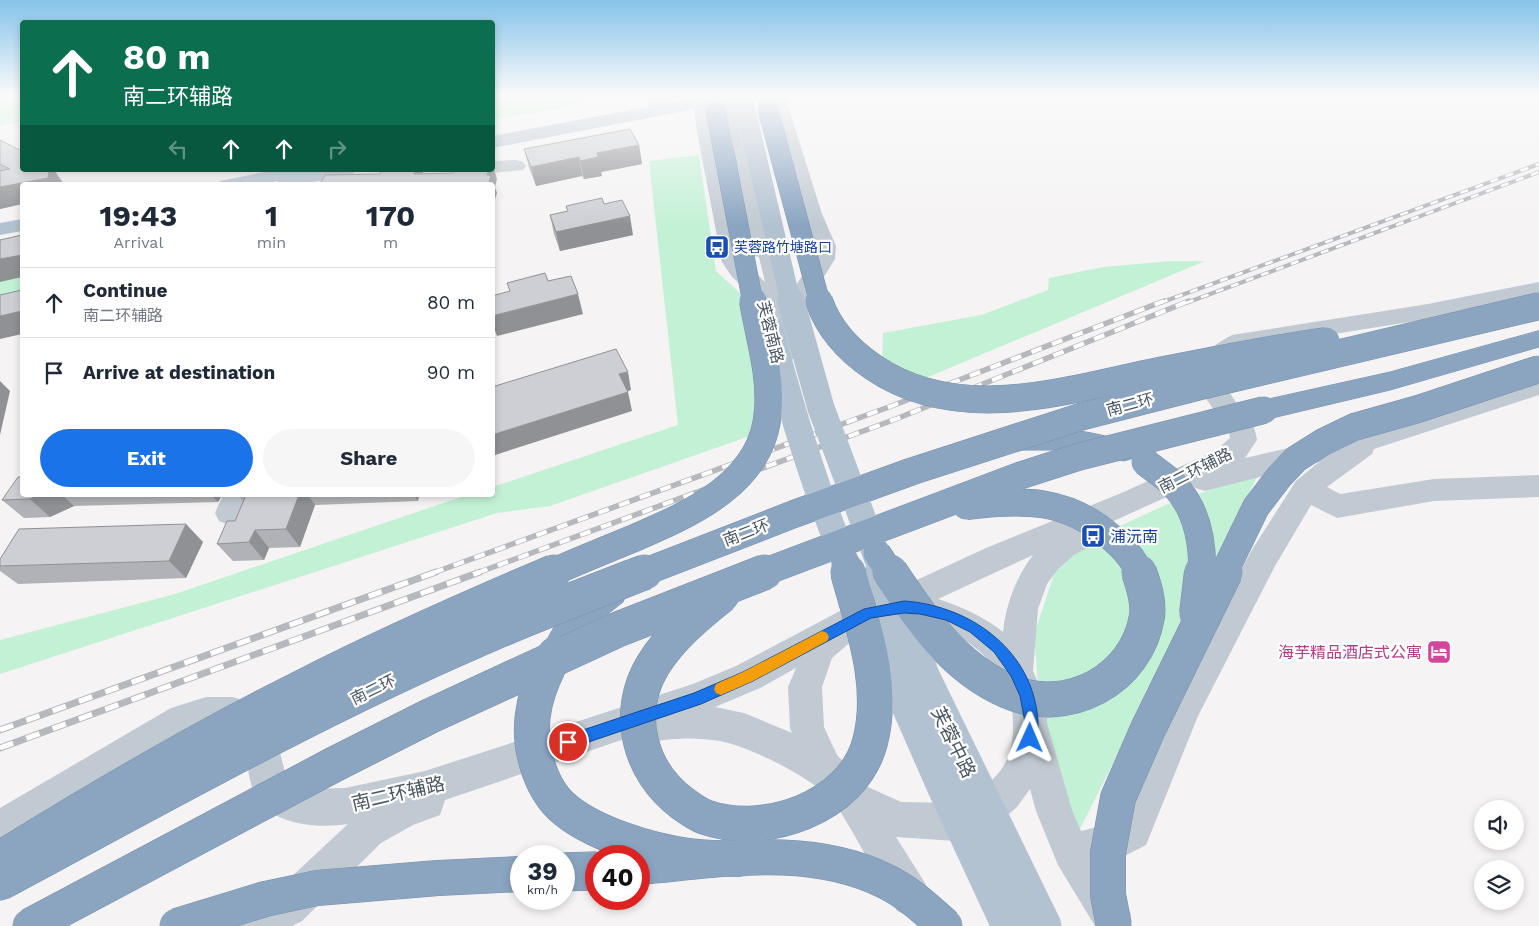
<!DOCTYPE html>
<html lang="en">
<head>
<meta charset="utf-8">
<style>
  :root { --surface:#fff; --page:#f6f6f7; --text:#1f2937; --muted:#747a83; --line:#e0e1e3; --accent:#1a73e8 }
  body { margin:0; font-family:"Work Sans","Noto Sans SC",sans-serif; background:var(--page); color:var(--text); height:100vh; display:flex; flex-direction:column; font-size:19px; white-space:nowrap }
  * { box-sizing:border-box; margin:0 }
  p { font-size:16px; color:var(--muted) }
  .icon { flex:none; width:28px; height:28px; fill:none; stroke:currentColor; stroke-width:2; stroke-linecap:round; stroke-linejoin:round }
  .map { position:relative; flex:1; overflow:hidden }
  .sheet { position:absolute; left:20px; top:182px; width:475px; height:315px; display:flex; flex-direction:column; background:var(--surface); border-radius:5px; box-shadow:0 2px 8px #0003 }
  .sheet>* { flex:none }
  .banner { position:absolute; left:20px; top:20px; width:475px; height:152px; border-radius:5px; box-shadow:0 2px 8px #0003; background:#0b6e4f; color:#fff; overflow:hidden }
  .controls { position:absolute; left:1474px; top:800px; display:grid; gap:10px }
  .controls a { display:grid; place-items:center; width:50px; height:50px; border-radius:50%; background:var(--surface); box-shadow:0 2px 8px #0003; font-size:25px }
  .speed { position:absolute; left:510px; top:845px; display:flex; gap:10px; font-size:25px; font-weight:700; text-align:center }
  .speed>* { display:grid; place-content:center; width:65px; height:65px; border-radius:50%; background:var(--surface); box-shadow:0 2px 8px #0003; line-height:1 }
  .speed small { font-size:12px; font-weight:400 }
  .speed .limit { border:8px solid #d22; background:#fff; color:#111 }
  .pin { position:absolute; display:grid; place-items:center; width:42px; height:42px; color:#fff; margin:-21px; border:2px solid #fff; border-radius:50%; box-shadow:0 1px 5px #0007 }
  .me { position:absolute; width:55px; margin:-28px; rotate:1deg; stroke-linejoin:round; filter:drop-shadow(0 0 4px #0008) }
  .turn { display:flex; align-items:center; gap:18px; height:105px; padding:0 20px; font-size:22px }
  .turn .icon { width:65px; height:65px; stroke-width:2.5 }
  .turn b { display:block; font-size:35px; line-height:42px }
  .lanes { display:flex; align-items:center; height:48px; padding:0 20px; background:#0003; justify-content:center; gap:25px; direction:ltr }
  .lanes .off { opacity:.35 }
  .eta { display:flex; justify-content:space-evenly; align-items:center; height:85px; text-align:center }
  .eta b { font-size:30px; font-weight:700; line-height:35px }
  .action { display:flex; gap:10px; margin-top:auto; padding:10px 20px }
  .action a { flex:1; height:58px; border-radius:30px; background:var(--accent); color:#fff; font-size:20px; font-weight:700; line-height:58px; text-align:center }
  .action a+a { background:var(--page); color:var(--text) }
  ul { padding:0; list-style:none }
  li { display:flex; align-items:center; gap:15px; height:70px; padding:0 20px; border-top:1px solid var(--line) }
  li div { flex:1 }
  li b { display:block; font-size:19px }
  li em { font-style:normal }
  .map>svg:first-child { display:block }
  .green { fill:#c3f1d5 }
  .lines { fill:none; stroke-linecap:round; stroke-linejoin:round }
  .highway-casing { stroke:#7690ad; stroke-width:1 }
  .minor { fill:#c1cad2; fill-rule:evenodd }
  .major { fill:#b3c2d1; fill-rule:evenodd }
  .highway { fill:#8ba5c1; fill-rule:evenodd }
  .rail-far2-casing { stroke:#b5b8bd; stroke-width:4 }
  .rail-far1-casing { stroke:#b5b8bd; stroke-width:5.5 }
  .rail-casing { stroke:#b5b8bd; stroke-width:7 }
  .rail-far2 { stroke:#fff; stroke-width:2.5; stroke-dasharray:8; stroke-linecap:butt }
  .rail-far1 { stroke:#fff; stroke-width:4; stroke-dasharray:11; stroke-linecap:butt }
  .rail { stroke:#fff; stroke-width:5; stroke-dasharray:14; stroke-linecap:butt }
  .highway-bridge-far2-casing { stroke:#7690ad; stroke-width:21; stroke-linecap:butt }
  .highway-bridge-far1-casing { stroke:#7690ad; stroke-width:28; stroke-linecap:butt }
  .highway-bridge-casing { stroke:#7690ad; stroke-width:36; stroke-linecap:butt }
  .major-bridge-far2 { stroke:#b3c2d1; stroke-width:20 }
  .major-bridge-far1 { stroke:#b3c2d1; stroke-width:27 }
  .major-bridge { stroke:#b3c2d1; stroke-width:35 }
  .highway-bridge-far2 { stroke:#8ba5c1; stroke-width:20 }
  .highway-bridge-far1 { stroke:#8ba5c1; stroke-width:27 }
  .highway-bridge { stroke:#8ba5c1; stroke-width:35 }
  .wall { fill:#b0b2b7 }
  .shaded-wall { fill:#909195 }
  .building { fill:#cdcfd5; stroke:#909195 }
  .route { fill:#1a73e8; stroke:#114b97 }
  .slow { fill:#f59e0b }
  .labels { text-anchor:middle; stroke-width:4.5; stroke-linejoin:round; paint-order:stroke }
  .far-transit-label { font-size:14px; fill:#164399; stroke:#fff; text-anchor:start }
  .street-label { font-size:16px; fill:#4a5661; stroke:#fff }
  .transit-label { font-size:16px; fill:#164399; stroke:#fff; text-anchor:start }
  .hotel-label { font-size:16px; fill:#b23c85; stroke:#fff; text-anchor:end }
  .near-street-label { font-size:19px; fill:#4a5661; stroke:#fff }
</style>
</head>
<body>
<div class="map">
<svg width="1539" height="926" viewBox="0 0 1539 926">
  <rect width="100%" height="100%" fill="#f5f3f3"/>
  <!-- green -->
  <g class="green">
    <path d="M 0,95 L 22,95 L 22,121 L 0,126 Z"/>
    <path d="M 493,95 L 582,95 L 580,105 L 493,120 Z"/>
    <path d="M 699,155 L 716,271 L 742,295 L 758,377 L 758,410 L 750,436 L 550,506 L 497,513 L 0,674 L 0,640 L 175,594 L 467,495 L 492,495 L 493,487 L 678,425 L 649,161 Z"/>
    <path d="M 22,256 L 22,306 L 0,311 L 0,261 Z"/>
    <path d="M 1171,261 L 1205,261 L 921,380 L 882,363 L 883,333 L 981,315 L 1048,290 L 1049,278 L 1103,267 Z"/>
    <path d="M 1258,475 L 1080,829 L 1043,746 L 1034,635 L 1056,568 L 1096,537 L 1172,502 Z"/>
  </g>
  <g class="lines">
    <defs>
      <g id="highway">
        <path d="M 1539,331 L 1539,347 L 1390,390 L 1264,420 L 1255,417 L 1251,410 L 1255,403 L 1264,400 L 1390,372 Z"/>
        <path d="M 1048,428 C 1078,429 1105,435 1134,444 L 1138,451 L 1134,458 L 1124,461 L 1073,450 L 1021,450 L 1011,447 L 1008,440 L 1011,433 L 1021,430 Z"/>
        <path d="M 612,578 L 623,582 L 627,592 L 623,602 L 594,625 L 574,650 L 563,655 L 552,650 L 547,640 C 559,614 585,588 612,578 Z"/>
        <path d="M 596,852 L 607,856 L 596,856 L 596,890 L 564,891 L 564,856 L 556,856 L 564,853 Z"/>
      </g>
    </defs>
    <!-- highway casing -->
    <use href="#highway" class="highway-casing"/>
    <!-- minor -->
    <g class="minor">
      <path d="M 656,95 L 680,95 C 673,104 659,109 649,107 L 646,103 L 649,99 Z"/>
      <path d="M 692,95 L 710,95 L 715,132 L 744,262 L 765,282 L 759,257 L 751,255 L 748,250 L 728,139 L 719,110 L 722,106 L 728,105 L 734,106 L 737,110 L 746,139 L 764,224 L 772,225 L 775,230 L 791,293 L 813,259 L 814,246 L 802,214 L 765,95 L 783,95 L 789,109 L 822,214 L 836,246 L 835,259 L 794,325 L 790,326 L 796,353 L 793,359 L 784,362 L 775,359 L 772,353 L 764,316 L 759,301 L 732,277 L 722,262 L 697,132 Z"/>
      <path d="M 516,160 L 523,162 L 526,166 L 523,170 L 492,173 L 484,170 L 492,170 L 492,161 Z"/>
      <path d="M 1539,282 L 1539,296 L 1428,319 L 1247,348 C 1239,353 1229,356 1224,364 C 1213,380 1245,411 1253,425 C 1255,430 1256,435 1257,440 L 1245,458 L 1386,426 L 1539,377 L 1539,395 L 1374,449 L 1372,454 L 1327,487 L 1340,494 L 1434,479 L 1539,475 L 1539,497 L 1434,501 L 1337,518 L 1311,505 L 1275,566 L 1198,716 L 1146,845 L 1119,859 L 1101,863 L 1125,901 L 1131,915 L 1126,926 L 1095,926 L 1058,865 L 1036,811 L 1030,789 L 1017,807 L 1001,821 L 969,837 L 955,841 L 896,837 L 925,883 L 931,897 L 925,911 L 911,917 L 897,911 C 877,877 859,841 838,808 C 821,781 751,747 720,741 C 706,739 692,738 678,739 C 662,739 657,744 641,738 L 639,734 L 445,800 L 440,815 L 413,825 L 381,843 L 302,921 L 292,926 L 231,926 L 237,912 L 274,893 L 348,824 C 313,829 265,825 252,787 C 244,761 251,748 227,729 L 206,729 L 191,734 L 13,842 L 0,848 L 0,808 L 171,708 L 206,697 L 233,697 L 245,701 L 261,713 L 271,725 L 276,737 L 286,776 L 297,786 L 308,789 L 345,788 L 425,771 L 693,684 L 736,666 L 840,611 L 854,584 L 865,580 L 876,584 L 880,594 L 880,597 L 986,548 L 1119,494 L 1215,451 L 1230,438 L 1229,432 C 1201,390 1173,366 1232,335 L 1428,304 ZM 1319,462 L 1296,481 L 1253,548 L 1173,695 L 1120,819 L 1113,823 L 1081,831 L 1072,810 L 1047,723 L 1047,711 L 1040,687 L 1033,671 L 1038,609 L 1047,584 L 1058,569 L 1074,555 L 1094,544 L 1099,535 L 1096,529 L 1193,485 L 1195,488 L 1205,491 ZM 1033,555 C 1016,577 1006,604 1003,632 C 983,616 962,607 938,599 ZM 904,621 C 913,622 922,623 931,625 C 962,633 996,659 1007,689 C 1012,702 1013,714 1013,727 C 1013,748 1008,764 993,779 C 982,790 970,800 955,803 L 901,802 L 868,787 L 837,755 L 824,727 L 822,687 L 832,658 L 862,632 ZM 796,668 L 788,687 L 790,728 L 792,733 L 744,713 L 715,707 L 760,688 Z"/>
      <path d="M 223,495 L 251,495 L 239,521 L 229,525 L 219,521 L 215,513 Z"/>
    </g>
    <!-- major -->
    <g class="major">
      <path d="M 711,95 L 750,95 L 747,99 L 741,100 L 492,148 L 492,136 Z"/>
      <path d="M 757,95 L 775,95 L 777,110 L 774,114 L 768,115 L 762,114 L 759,110 Z"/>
      <path d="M 274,170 L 356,170 L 353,174 L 298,185 L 280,185 L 277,181 L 258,185 L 217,185 L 220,181 Z"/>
      <path d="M 22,219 L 22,231 L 0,235 L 0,223 Z"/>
    </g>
    <!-- highway -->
    <use href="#highway" class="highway"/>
    <defs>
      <g id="rail-far2">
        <path d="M 1160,303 L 1539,164"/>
        <path d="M 1186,303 L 1539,172"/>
      </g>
      <g id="rail-far1">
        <path d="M 433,573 L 889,407 L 1164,301"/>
        <path d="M 477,573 L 896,419 L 1189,301"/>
      </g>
      <g id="rail">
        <path d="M 0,730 L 436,572"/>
        <path d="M 0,748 L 480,572"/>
      </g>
    </defs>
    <!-- rail-far2 casing -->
    <use href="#rail-far2" class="rail-far2-casing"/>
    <!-- rail-far1 casing -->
    <use href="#rail-far1" class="rail-far1-casing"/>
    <!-- rail casing -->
    <use href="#rail" class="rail-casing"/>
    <!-- rail-far2 -->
    <use href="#rail-far2" class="rail-far2"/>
    <!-- rail-far1 -->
    <use href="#rail-far1" class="rail-far1"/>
    <!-- rail -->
    <use href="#rail" class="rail"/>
    <defs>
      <g id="highway-bridge-far2">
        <path d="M 768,110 L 820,303"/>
        <path d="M 716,111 L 753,303"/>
      </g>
      <g id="highway-bridge-far1">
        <path d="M 819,301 C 829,330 848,350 873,367 C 959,426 1066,390 1159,371 C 1214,360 1270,349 1326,341"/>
        <path d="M 1145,462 C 1155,470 1167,477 1175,486 C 1197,510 1203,542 1202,573"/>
        <path d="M 966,506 C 1022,499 1066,498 1111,537 C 1122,547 1134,558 1139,573"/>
        <path d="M 877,553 L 890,573"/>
        <path d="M 845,561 L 848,573"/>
        <path d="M 551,573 C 578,561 605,550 632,539 C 690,514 764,483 768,410 C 771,374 759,337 753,301"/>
        <path d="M 642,573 L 794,514 L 913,471 L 1080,417 L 1197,387 L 1539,306"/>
        <path d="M 762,573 L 1019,476 L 1078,457 L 1264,410"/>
        <path d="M 1224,573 L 1256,507 L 1279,477 L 1296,459 L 1323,442 L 1354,427 L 1418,409 L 1539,369"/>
      </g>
      <g id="highway-bridge">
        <path d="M 890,572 C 921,619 954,668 1008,691 C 1067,717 1137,680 1147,616 C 1149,601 1144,586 1139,572"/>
        <path d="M 722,595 C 697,615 670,637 653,665 C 624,712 639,771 682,803 C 689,808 697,814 705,817 C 764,838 853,808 870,742 C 885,685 863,627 848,572"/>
        <path d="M 1197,614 L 1202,572"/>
        <path d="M 555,654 C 537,687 526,719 535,756 C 539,774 548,794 561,806 C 590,833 650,851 689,856 C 706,858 724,858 742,859"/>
        <path d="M 0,859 C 98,798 199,739 303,687 C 385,645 469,608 554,572"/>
        <path d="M 639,867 C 721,860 810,843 887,882 C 909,893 927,910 945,926"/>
        <path d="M 0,883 C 155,800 313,711 474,641 C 530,616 588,594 645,572"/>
        <path d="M 30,926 L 333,765 L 430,716 L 619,629 L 765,572"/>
        <path d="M 177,926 L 265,899 L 317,888 L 438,878 L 521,874"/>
        <path d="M 1114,926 L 1108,895 L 1108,853 L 1118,798 L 1148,729 L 1225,572"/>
      </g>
    </defs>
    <!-- highway-bridge-far2 casing -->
    <use href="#highway-bridge-far2" class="highway-bridge-far2-casing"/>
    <!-- highway-bridge-far1 casing -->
    <use href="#highway-bridge-far1" class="highway-bridge-far1-casing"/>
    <!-- highway-bridge casing -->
    <use href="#highway-bridge" class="highway-bridge-casing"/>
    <!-- major-bridge-far2 -->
    <g class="major-bridge-far2">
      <path d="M 721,95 L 731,140"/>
      <path d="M 742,95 L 791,303"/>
    </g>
    <!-- major-bridge-far1 -->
    <g class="major-bridge-far1">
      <path d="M 791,301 L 821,408 L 883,573"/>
      <path d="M 770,329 C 791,410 815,489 847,566"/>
    </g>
    <!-- major-bridge -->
    <g class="major-bridge">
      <path d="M 883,572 L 922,676 L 1044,926"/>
      <path d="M 873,624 L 945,788 L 1009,926"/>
    </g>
    <!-- highway-bridge-far2 -->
    <use href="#highway-bridge-far2" class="highway-bridge-far2"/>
    <!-- highway-bridge-far1 -->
    <use href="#highway-bridge-far1" class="highway-bridge-far1"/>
    <!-- highway-bridge -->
    <use href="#highway-bridge" class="highway-bridge"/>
  </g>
  <!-- wall -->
  <g class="wall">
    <path d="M 0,140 L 22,170 L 54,170 L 64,184 L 22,185 L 22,204 L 0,209 Z"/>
    <path d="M 639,145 L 642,164 L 601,172 L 602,176 L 584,179 L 582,176 L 536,186 L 529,168 L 524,149 Z"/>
    <path d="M 604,204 L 633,235 L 560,251 L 554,234 L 550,215 L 568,211 L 566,206 Z"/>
    <path d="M 22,495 L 222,495 L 218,502 L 74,506 L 50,517 L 24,518 L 2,500 Z"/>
    <path d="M 238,495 L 419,495 L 418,501 L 315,505 L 300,547 L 269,548 L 264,560 L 233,561 L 217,544 L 235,521 L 243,501 Z"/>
    <path d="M 203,542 L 186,578 L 18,584 L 0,571 L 0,559 Z"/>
  </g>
  <!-- shaded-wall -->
  <g class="shaded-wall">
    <path d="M 639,145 L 642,164 L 601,172 L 602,176 L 584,179 L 580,161 L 597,153 Z"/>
    <path d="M 579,157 L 582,176 L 536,186 L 531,167 Z"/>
    <path d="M 492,162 L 497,179 L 495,187 L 497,193 L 492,208 L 492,185 L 488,185 L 487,175 L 489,170 L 492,170 Z"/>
    <path d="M 49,170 L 54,170 L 64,185 L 22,185 L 22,204 L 0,209 L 0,187 Z"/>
    <path d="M 416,170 L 422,170 L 426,180 L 414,174 Z"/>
    <path d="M 630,216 L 633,235 L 560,251 L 556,232 Z"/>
    <path d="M 22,255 L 22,277 L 0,282 L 0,259 Z"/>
    <path d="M 578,294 L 583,314 L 497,336 L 492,323 L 492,316 Z"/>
    <path d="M 22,311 L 22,334 L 0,339 L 0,316 Z"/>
    <path d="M 628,372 L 631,390 L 623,393 L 619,374 Z"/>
    <path d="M 0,381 L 10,391 L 0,435 Z"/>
    <path d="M 628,392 L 632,411 L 492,456 L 492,435 Z"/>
    <path d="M 39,495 L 62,495 L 74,506 L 50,517 L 30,499 Z"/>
    <path d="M 211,495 L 222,495 L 218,502 Z"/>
    <path d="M 299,495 L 308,495 L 315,505 L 300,547 L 286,529 Z"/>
    <path d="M 414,495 L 419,495 L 418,501 Z"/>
    <path d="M 186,524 L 203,542 L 186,578 L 169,561 Z"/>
    <path d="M 255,530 L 269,548 L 264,560 L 249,542 Z"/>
  </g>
  <!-- building -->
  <g class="building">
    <path d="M 630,129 L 639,145 L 597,153 L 598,157 L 580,161 L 579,157 L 531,167 L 524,149 Z"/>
    <path d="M 0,140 L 22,151 L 22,170 L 49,170 L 48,178 L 0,187 L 0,171 L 10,169 L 0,164 Z"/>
    <path d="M 381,170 L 416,170 L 414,174 L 453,173 L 454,170 L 489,170 L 487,175 L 491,175 L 488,185 L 319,185 L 325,175 L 380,174 Z"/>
    <path d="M 602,198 L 604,204 L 622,200 L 630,216 L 556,232 L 550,215 L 568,211 L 566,206 Z"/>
    <path d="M 22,235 L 22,255 L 0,259 L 0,240 Z"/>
    <path d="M 545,273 L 548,281 L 571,276 L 578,294 L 492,316 L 492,296 L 510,291 L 507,283 Z"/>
    <path d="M 22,290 L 22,311 L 0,316 L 0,295 Z"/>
    <path d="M 616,349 L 628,372 L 619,374 L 628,392 L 492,435 L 492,387 Z"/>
    <path d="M 18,477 L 22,477 L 22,495 L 39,495 L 30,499 L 2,500 Z"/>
    <path d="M 246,495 L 299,495 L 286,529 L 255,530 L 249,542 L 217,544 L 227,521 L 235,521 Z"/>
    <path d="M 186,524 L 169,561 L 0,566 L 0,559 L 19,529 Z"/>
  </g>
  <!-- sky -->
  <linearGradient id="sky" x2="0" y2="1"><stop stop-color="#85c3ea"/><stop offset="0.42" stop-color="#fafafa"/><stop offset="1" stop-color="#fafafa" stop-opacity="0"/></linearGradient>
  <rect width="1539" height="225" fill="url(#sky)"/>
  <!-- route -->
  <path class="route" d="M 904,601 C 964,605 1024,643 1036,706 C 1038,718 1040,731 1035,743 L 1030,745 L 1025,743 L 1023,738 L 1025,722 L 1020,696 L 1011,676 L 994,652 L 970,632 L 946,620 L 920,614 L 904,613 L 871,618 L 753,681 L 701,704 L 568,749 L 563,747 L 560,742 L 563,737 L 568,735 L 694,693 L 743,672 L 864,609 Z"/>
  <!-- slow -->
  <path class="slow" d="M 822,631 L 827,633 L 829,637 L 827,641 L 753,681 L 721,695 L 716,693 L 714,689 L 716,684 L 743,672 Z"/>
  <!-- icons -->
  <defs>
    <symbol id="bus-square" viewBox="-11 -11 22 22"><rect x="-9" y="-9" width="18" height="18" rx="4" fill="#1a4fb4" stroke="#fff"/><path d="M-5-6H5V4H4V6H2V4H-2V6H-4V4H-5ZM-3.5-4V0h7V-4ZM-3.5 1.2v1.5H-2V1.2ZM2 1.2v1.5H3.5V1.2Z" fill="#fff"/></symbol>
    <symbol id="hotel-square" viewBox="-11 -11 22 22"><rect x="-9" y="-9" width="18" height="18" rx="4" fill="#d1479c" stroke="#fff"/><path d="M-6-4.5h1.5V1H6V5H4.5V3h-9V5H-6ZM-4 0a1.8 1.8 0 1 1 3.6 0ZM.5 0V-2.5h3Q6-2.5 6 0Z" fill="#fff"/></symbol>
  </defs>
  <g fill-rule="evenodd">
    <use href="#bus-square" x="703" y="233" width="28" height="28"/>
    <use href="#bus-square" x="1079" y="522" width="28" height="28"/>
    <use href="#hotel-square" x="1425" y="638" width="28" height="28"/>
  </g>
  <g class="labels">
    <!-- far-transit labels -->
    <g class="far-transit-label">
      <text x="734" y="252">芙蓉路竹塘路口</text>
    </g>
    <!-- street labels -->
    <g class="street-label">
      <text transform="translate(771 332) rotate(76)" y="6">芙蓉南路</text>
      <text transform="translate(1130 404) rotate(-15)" y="6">南二环</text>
      <text transform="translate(1195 470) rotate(-27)" y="6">南二环辅路</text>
      <text transform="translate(746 532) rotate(-21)" y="6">南二环</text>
      <text transform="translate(373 689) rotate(-26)" y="6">南二环</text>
    </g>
    <!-- transit labels -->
    <g class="transit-label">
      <text x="1110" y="542">浦沅南</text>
    </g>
    <!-- hotel labels -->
    <g class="hotel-label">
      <text x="1422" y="658">海芋精品酒店式公寓</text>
    </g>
    <!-- near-street labels -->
    <g class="near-street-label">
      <text transform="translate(954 742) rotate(64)" y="7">芙蓉中路</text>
      <text transform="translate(398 793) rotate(-13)" y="7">南二环辅路</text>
    </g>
  </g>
</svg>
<div class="controls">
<a><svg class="icon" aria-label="sound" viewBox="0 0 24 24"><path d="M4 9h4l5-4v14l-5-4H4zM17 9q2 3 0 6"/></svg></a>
<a><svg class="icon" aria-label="layers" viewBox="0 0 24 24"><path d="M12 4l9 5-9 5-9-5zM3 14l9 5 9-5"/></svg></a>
</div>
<div class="speed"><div>39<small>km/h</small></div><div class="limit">40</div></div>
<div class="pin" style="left:568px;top:742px;background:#d93025"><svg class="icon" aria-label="arrive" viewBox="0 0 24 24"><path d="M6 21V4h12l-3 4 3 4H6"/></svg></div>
<svg class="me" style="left:1030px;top:738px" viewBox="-20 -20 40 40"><path d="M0-17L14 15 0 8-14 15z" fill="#1a73e8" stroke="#fff" stroke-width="4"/></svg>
<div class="banner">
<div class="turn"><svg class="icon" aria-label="ahead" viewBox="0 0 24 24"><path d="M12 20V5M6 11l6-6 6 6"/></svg><div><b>80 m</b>南二环辅路</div></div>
<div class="lanes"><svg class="icon off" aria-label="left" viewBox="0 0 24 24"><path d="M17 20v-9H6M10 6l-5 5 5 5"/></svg><svg class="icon" aria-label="ahead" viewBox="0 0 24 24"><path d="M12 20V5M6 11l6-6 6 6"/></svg><svg class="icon" aria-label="ahead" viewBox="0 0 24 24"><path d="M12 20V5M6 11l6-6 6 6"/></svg><svg class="icon off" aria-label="right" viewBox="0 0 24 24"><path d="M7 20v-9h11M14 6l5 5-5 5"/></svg></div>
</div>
<section class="sheet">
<div class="eta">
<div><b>19:43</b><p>Arrival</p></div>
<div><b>1</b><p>min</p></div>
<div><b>170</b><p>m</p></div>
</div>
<ul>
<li><svg class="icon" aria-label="ahead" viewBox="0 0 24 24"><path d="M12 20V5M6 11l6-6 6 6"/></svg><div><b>Continue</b><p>南二环辅路</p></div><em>80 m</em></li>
<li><svg class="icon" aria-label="arrive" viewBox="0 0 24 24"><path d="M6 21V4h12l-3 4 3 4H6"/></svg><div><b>Arrive at destination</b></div><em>90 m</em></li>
</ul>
<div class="action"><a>Exit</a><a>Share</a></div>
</section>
</div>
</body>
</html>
